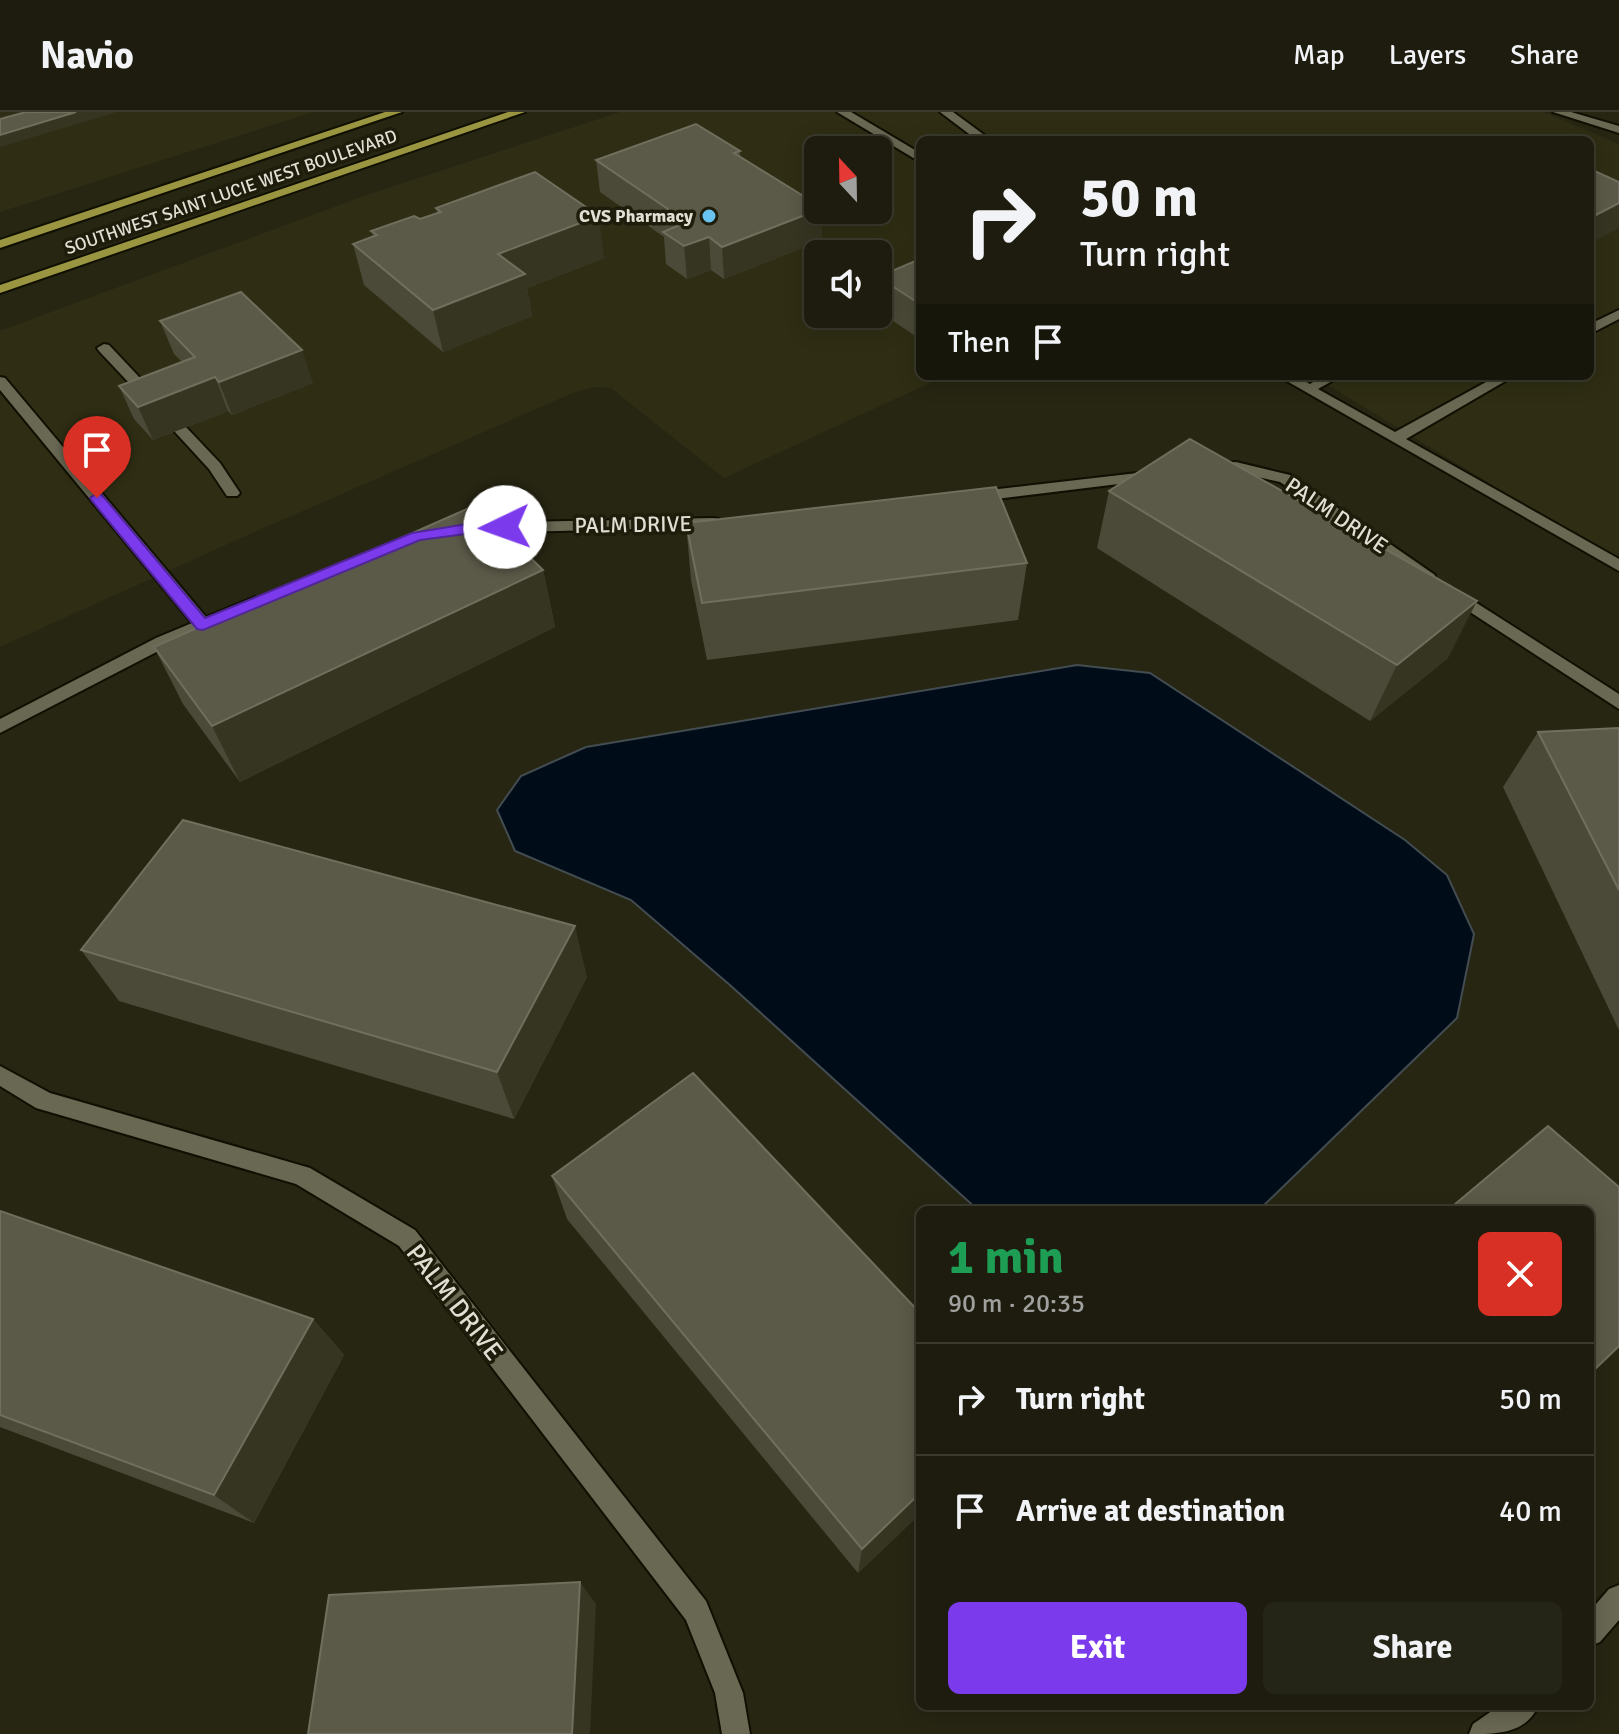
<!DOCTYPE html>
<html lang="en">
<head>
<meta charset="utf-8">
<style>
  :root { --surface:#1d1c0e; --page:#252517; --text:#f1f3f6; --muted:#a0a19e; --line:#3b3a2e; --accent:#7c3aed }
  body { margin:0; font-family:Signika,sans-serif; background:var(--page); color:var(--text); height:100vh; display:flex; flex-direction:column; font-size:30px; white-space:nowrap }
  * { box-sizing:border-box; margin:0 }
  p { font-size:26px; color:var(--muted) }
  .icon { flex:none; width:44px; height:44px; fill:none; stroke:currentColor; stroke-width:2; stroke-linecap:round; stroke-linejoin:round }
  .map { position:relative; flex:1; overflow:hidden }
  .sheet { position:absolute; left:916px; top:1094px; width:678px; height:504px; display:flex; flex-direction:column; background:var(--surface); border-radius:12px; box-shadow:0 4px 20px #0003,0 0 0 2px var(--line) }
  .sheet>* { flex:none }
  .top-card { position:absolute; left:916px; top:24px; width:678px; height:244px; border-radius:12px; box-shadow:0 4px 20px #0003,0 0 0 2px var(--line); background:#1d1c0e; color:var(--text); overflow:hidden }
  .needle { width:52px; rotate:338deg }
  .buttons { position:absolute; left:804px; top:24px; display:grid; gap:16px }
  .buttons a { display:grid; place-items:center; width:88px; height:88px; border-radius:12px; background:var(--surface); box-shadow:0 4px 20px #0003,0 0 0 2px var(--line); font-size:40px }
  .pin { position:absolute; display:grid; place-items:center; width:68px; height:68px; color:#fff; margin:-82px -34px; border-radius:50% 50% 50% 0; rotate:-45deg; box-shadow:0 0 8px #0007 }
  .pin .icon { rotate:45deg }
  .me { position:absolute; width:88px; margin:-44px; rotate:267deg; stroke-linejoin:round; filter:drop-shadow(0 0 6px #0008) }
  .turn { display:flex; align-items:center; gap:28px; height:168px; padding:0 32px; font-size:36px }
  .turn .icon { width:104px; height:104px; stroke-width:2.5 }
  .turn b { display:block; font-size:56px; line-height:68px }
  .then { display:flex; align-items:center; height:76px; padding:0 32px; background:#0003; gap:16px; font-size:30px }
  .round { display:grid; place-items:center; flex:none; width:84px; height:84px; border-radius:12px; background:var(--page) }
  .headline { display:flex; align-items:center; justify-content:space-between; height:136px; padding:0 32px }
  h1 { font-size:48px; font-weight:700; line-height:60px; color:#1e9e55 }
  .primary-button { display:flex; gap:16px; margin-top:auto; padding:16px 32px }
  .primary-button a { flex:1; height:92px; border-radius:12px; background:var(--accent); color:#fff; font-size:32px; font-weight:700; line-height:92px; text-align:center }
  .primary-button a+a { background:var(--page); color:var(--text) }
  ul { padding:0; list-style:none }
  li { display:flex; align-items:center; gap:24px; height:112px; padding:0 32px; border-top:2px solid var(--line) }
  li div { flex:1 }
  li b { display:block; font-size:30px }
  li em { font-style:normal }
  header { display:flex; align-items:center; gap:48px; box-sizing:border-box; height:112px; padding:0 40px; background:var(--surface); border-bottom:2px solid var(--line) }
  header strong { font-size:38px }
  nav { display:flex; gap:44px; margin-inline-start:auto; font-size:28px }
  .map>svg:first-child { display:block }
  .built { fill:#2f2e14; fill-rule:evenodd }
  .water { fill:#000d19; stroke:#434c51; stroke-width:2 }
  .lines { fill:none; stroke-linecap:round; stroke-linejoin:round }
  .minor-casing { stroke:#100f01; stroke-width:4 }
  .major-casing { stroke:#100f01; stroke-width:4 }
  .minor { fill:#696853; fill-rule:evenodd }
  .major { fill:#9a9540; fill-rule:evenodd }
  .wall { fill:#4b4a38 }
  .shaded-wall { fill:#363522 }
  .building { fill:#5b5a48; stroke:#706f5e; stroke-width:2 }
  .route { fill:#7c3aed; stroke:#51269a; stroke-width:2 }
  .poi-dot { fill:#69c3f1; stroke:#1e1c0a; stroke-width:3 }
  .labels { text-anchor:middle; stroke-width:7; stroke-linejoin:round; paint-order:stroke }
  .far-street-label { font-size:18px; fill:#dfdfd3; stroke:#1e1c0a }
  .far-poi-label { font-size:18px; font-weight:bold; fill:#dfdfd3; stroke:#1e1c0a; text-anchor:end }
  .street-label { font-size:22px; fill:#dfdfd3; stroke:#1e1c0a }
  .near-street-label { font-size:26px; fill:#dfdfd3; stroke:#1e1c0a }
</style>
</head>
<body>
<header>
<strong>Navio</strong>
<nav><a>Map</a><a>Layers</a><a>Share</a></nav>
</header>
<div class="map">
<svg width="1619" height="1622" viewBox="0 0 1619 1622">
  <rect width="100%" height="100%" fill="#272613"/>
  <!-- built -->
  <g class="built">
    <path d="M 0,0 L 313,0 L 0,100 Z"/>
    <path d="M 620,0 L 1543,0 L 1619,32 L 1619,450 L 1313,264 L 1590,264 L 1590,28 L 920,28 L 920,264 L 945,264 L 724,366 L 611,276 L 594,275 L 575,280 L 241,426 L 0,535 L 0,219 L 361,85 ZM 818,38 L 878,38 L 878,98 L 818,98 ZM 818,142 L 878,142 L 878,202 L 818,202 Z"/>
  </g>
  <!-- water -->
  <path class="water" d="M 1077,553 L 1150,561 L 1405,728 L 1447,763 L 1474,822 L 1457,906 L 1259,1098 L 978,1098 L 731,874 L 631,788 L 515,739 L 497,698 L 521,664 L 586,635 Z"/>
  <g class="lines">
    <defs>
      <g id="minor">
        <path d="M 837,0 L 851,0 L 920,41 L 920,50 Z"/>
        <path d="M 940,0 L 953,0 L 991,28 L 977,28 Z"/>
        <path d="M 1553,0 L 1571,0 L 1619,14 L 1619,21 Z"/>
        <path d="M 1619,198 L 1619,207 L 1590,222 L 1590,212 Z"/>
        <path d="M 104,232 L 109,233 L 158,285 L 158,291 L 148,291 L 99,239 L 97,236 Z"/>
        <path d="M 1278,264 L 1295,264 L 1310,272 L 1323,264 L 1341,264 L 1318,277 L 1395,320 L 1497,264 L 1514,264 L 1406,327 L 1619,447 L 1619,459 Z"/>
        <path d="M 0,265 L 5,266 L 206,505 L 255,485 L 263,491 L 261,495 L 168,534 L 0,621 L 0,607 L 156,526 L 192,511 L 0,278 Z"/>
        <path d="M 180,313 L 185,314 L 220,351 L 240,381 L 237,384 L 227,384 L 209,357 L 175,320 L 173,317 Z"/>
        <path d="M 1236,350 L 1290,363 L 1435,463 L 1433,467 L 1421,467 L 1280,370 L 1236,360 L 1214,362 L 1206,357 L 1214,352 Z"/>
        <path d="M 1155,359 L 1163,364 L 1160,367 L 972,390 L 964,385 L 972,380 Z"/>
        <path d="M 713,406 L 719,407 L 719,415 L 473,421 L 465,416 L 473,411 Z"/>
        <path d="M 1453,476 L 1619,582 L 1619,597 L 1447,485 L 1445,481 Z"/>
        <path d="M 0,954 L 50,981 L 310,1056 L 415,1118 L 706,1489 L 743,1581 L 750,1622 L 722,1622 L 715,1581 L 686,1508 L 399,1134 L 296,1072 L 36,996 L 0,974 Z"/>
        <path d="M 1619,1473 L 1619,1508 L 1600,1530 L 1590,1534 L 1590,1499 L 1609,1477 Z"/>
        <path d="M 1499,1594 L 1538,1594 C 1526,1622 1496,1622 1469,1622 L 1473,1612 Z"/>
      </g>
      <g id="major">
        <path d="M 385,0 L 402,0 L 0,136 L 0,128 Z"/>
        <path d="M 508,0 L 525,0 L 0,181 L 0,173 Z"/>
      </g>
    </defs>
    <!-- minor casing -->
    <use href="#minor" class="minor-casing"/>
    <!-- major casing -->
    <use href="#major" class="major-casing"/>
    <!-- minor -->
    <use href="#minor" class="minor"/>
    <!-- major -->
    <use href="#major" class="major"/>
  </g>
  <!-- wall -->
  <g class="wall">
    <path d="M 740,39 L 740,45 L 822,128 L 724,167 L 711,158 L 687,167 L 666,152 L 664,125 L 600,80 L 596,48 Z"/>
    <path d="M 436,96 L 604,146 L 527,176 L 532,204 L 443,240 L 364,173 L 353,132 L 373,124 L 371,119 L 420,107 L 437,101 Z"/>
    <path d="M 920,147 L 920,227 L 878,199 L 878,165 Z"/>
    <path d="M 160,209 L 313,271 L 232,303 L 228,299 L 153,328 L 134,307 L 119,274 L 182,250 L 174,242 Z"/>
    <path d="M 1109,379 L 1448,546 L 1370,609 L 1097,436 Z"/>
    <path d="M 686,411 L 1027,451 L 1018,508 L 707,548 L 691,468 Z"/>
    <path d="M 543,458 L 555,515 L 240,670 L 183,592 L 154,535 Z"/>
    <path d="M 1619,616 L 1619,918 L 1503,675 L 1538,620 Z"/>
    <path d="M 81,838 L 587,865 L 514,1007 L 119,889 Z"/>
    <path d="M 552,1064 L 920,1201 L 920,1402 L 858,1461 L 567,1107 Z"/>
    <path d="M 0,1099 L 313,1207 L 344,1243 L 254,1411 L 0,1315 Z"/>
  </g>
  <!-- shaded-wall -->
  <g class="shaded-wall">
    <path d="M 76,0 L 117,0 L 0,35 L 0,23 Z"/>
    <path d="M 1619,91 L 1619,116 L 1590,131 L 1590,106 Z"/>
    <path d="M 818,98 L 822,98 L 822,128 L 724,167 L 722,135 Z"/>
    <path d="M 599,104 L 604,146 L 527,176 L 532,204 L 443,240 L 433,198 L 498,142 Z"/>
    <path d="M 709,125 L 711,158 L 687,167 L 684,134 Z"/>
    <path d="M 302,238 L 313,271 L 232,303 L 219,270 Z"/>
    <path d="M 215,265 L 228,299 L 153,328 L 138,295 Z"/>
    <path d="M 543,458 L 555,515 L 240,670 L 212,614 Z"/>
    <path d="M 1477,489 L 1448,546 L 1370,609 L 1397,553 Z"/>
    <path d="M 575,814 L 587,865 L 514,1007 L 497,960 Z"/>
    <path d="M 313,1207 L 344,1243 L 254,1411 L 214,1383 Z"/>
    <path d="M 920,1381 L 920,1402 L 858,1461 L 862,1437 Z"/>
    <path d="M 580,1470 L 596,1492 L 590,1622 L 572,1622 Z"/>
  </g>
  <!-- building -->
  <g class="building">
    <path d="M 26,0 L 76,0 L 0,23 L 0,7 Z"/>
    <path d="M 696,12 L 740,39 L 734,41 L 818,93 L 818,98 L 722,135 L 709,125 L 684,134 L 663,120 L 687,110 L 596,48 Z"/>
    <path d="M 1590,57 L 1619,70 L 1619,91 L 1590,106 Z"/>
    <path d="M 535,60 L 599,104 L 498,142 L 525,162 L 433,198 L 353,132 L 377,123 L 371,119 L 414,104 L 420,107 L 441,100 L 436,96 Z"/>
    <path d="M 920,147 L 920,192 L 878,165 Z"/>
    <path d="M 241,180 L 302,238 L 219,270 L 215,265 L 138,295 L 119,274 L 195,245 L 160,209 Z"/>
    <path d="M 1190,327 L 1477,489 L 1397,553 L 1109,379 Z"/>
    <path d="M 996,375 L 1027,451 L 702,491 L 686,411 Z"/>
    <path d="M 476,393 L 543,458 L 212,614 L 154,535 Z"/>
    <path d="M 1619,616 L 1619,778 L 1538,620 Z"/>
    <path d="M 183,708 L 575,814 L 497,960 L 81,838 Z"/>
    <path d="M 693,961 L 920,1201 L 920,1381 L 862,1437 L 552,1064 Z"/>
    <path d="M 1548,1014 L 1619,1075 L 1619,1234 L 1590,1262 L 1590,1098 L 1448,1098 Z"/>
    <path d="M 0,1099 L 313,1207 L 214,1383 L 0,1303 Z"/>
    <path d="M 580,1470 L 572,1622 L 308,1622 L 329,1483 Z"/>
  </g>
  <!-- route -->
  <path class="route" d="M 97,381 L 102,383 L 205,506 L 412,421 L 473,411 L 505,411 L 512,415 L 505,420 L 473,421 L 420,428 L 203,518 L 197,517 L 92,389 L 90,386 Z"/>
  <!-- markers -->
  <circle class="poi-dot" cx="709" cy="104" r="8"/>
  <g class="labels">
    <!-- far-street labels -->
    <g class="far-street-label">
      <text transform="translate(231 80) rotate(-19)" y="6">SOUTHWEST SAINT LUCIE WEST BOULEVARD</text>
    </g>
    <!-- far-poi labels -->
    <g class="far-poi-label">
      <text x="693" y="110">CVS Pharmacy</text>
    </g>
    <!-- street labels -->
    <g class="street-label">
      <text transform="translate(1337 403) rotate(34)" y="8">PALM DRIVE</text>
      <text transform="translate(633 412) rotate(-1)" y="8">PALM DRIVE</text>
    </g>
    <!-- near-street labels -->
    <g class="near-street-label">
      <text transform="translate(455 1190) rotate(52)" y="9">PALM DRIVE</text>
    </g>
  </g>
</svg>
<div class="buttons">
<a><svg class="needle" viewBox="-14 -14 28 28"><path d="M0-13l5 13h-10z" fill="#e53935"/><path d="M0 13l5-13h-10z" fill="#a0a19e"/></svg></a>
<a><svg class="icon" aria-label="sound" viewBox="0 0 24 24"><path d="M4 9h4l5-4v14l-5-4H4zM17 9q2 3 0 6"/></svg></a>
</div>
<div class="pin" style="left:97px;top:386px;background:#d93025"><svg class="icon" aria-label="arrive" viewBox="0 0 24 24"><path d="M6 21V4h12l-3 4 3 4H6"/></svg></div>
<svg class="me" style="left:505px;top:415px" viewBox="-20 -20 40 40"><circle r="19" fill="#fff"/><path d="M0-13L10 11 0 6-10 11z" fill="#7c3aed"/></svg>
<div class="top-card">
<div class="turn"><svg class="icon" aria-label="right" viewBox="0 0 24 24"><path d="M7 20v-9h11M14 6l5 5-5 5"/></svg><div><b>50 m</b>Turn right</div></div>
<div class="then">Then<svg class="icon" aria-label="arrive" viewBox="0 0 24 24"><path d="M6 21V4h12l-3 4 3 4H6"/></svg></div>
</div>
<section class="sheet">
<div class="headline"><div><h1>1 min</h1><p>90 m · 20:35</p></div><a class="round" style="background:#d93025;color:#fff"><svg class="icon" aria-label="close" viewBox="0 0 24 24"><path d="M6 6l12 12M18 6L6 18"/></svg></a></div>
<ul>
<li><svg class="icon" aria-label="right" viewBox="0 0 24 24"><path d="M7 20v-9h11M14 6l5 5-5 5"/></svg><div><b>Turn right</b></div><em>50 m</em></li>
<li><svg class="icon" aria-label="arrive" viewBox="0 0 24 24"><path d="M6 21V4h12l-3 4 3 4H6"/></svg><div><b>Arrive at destination</b></div><em>40 m</em></li>
</ul>
<div class="primary-button"><a>Exit</a><a>Share</a></div>
</section>
</div>
</body>
</html>
